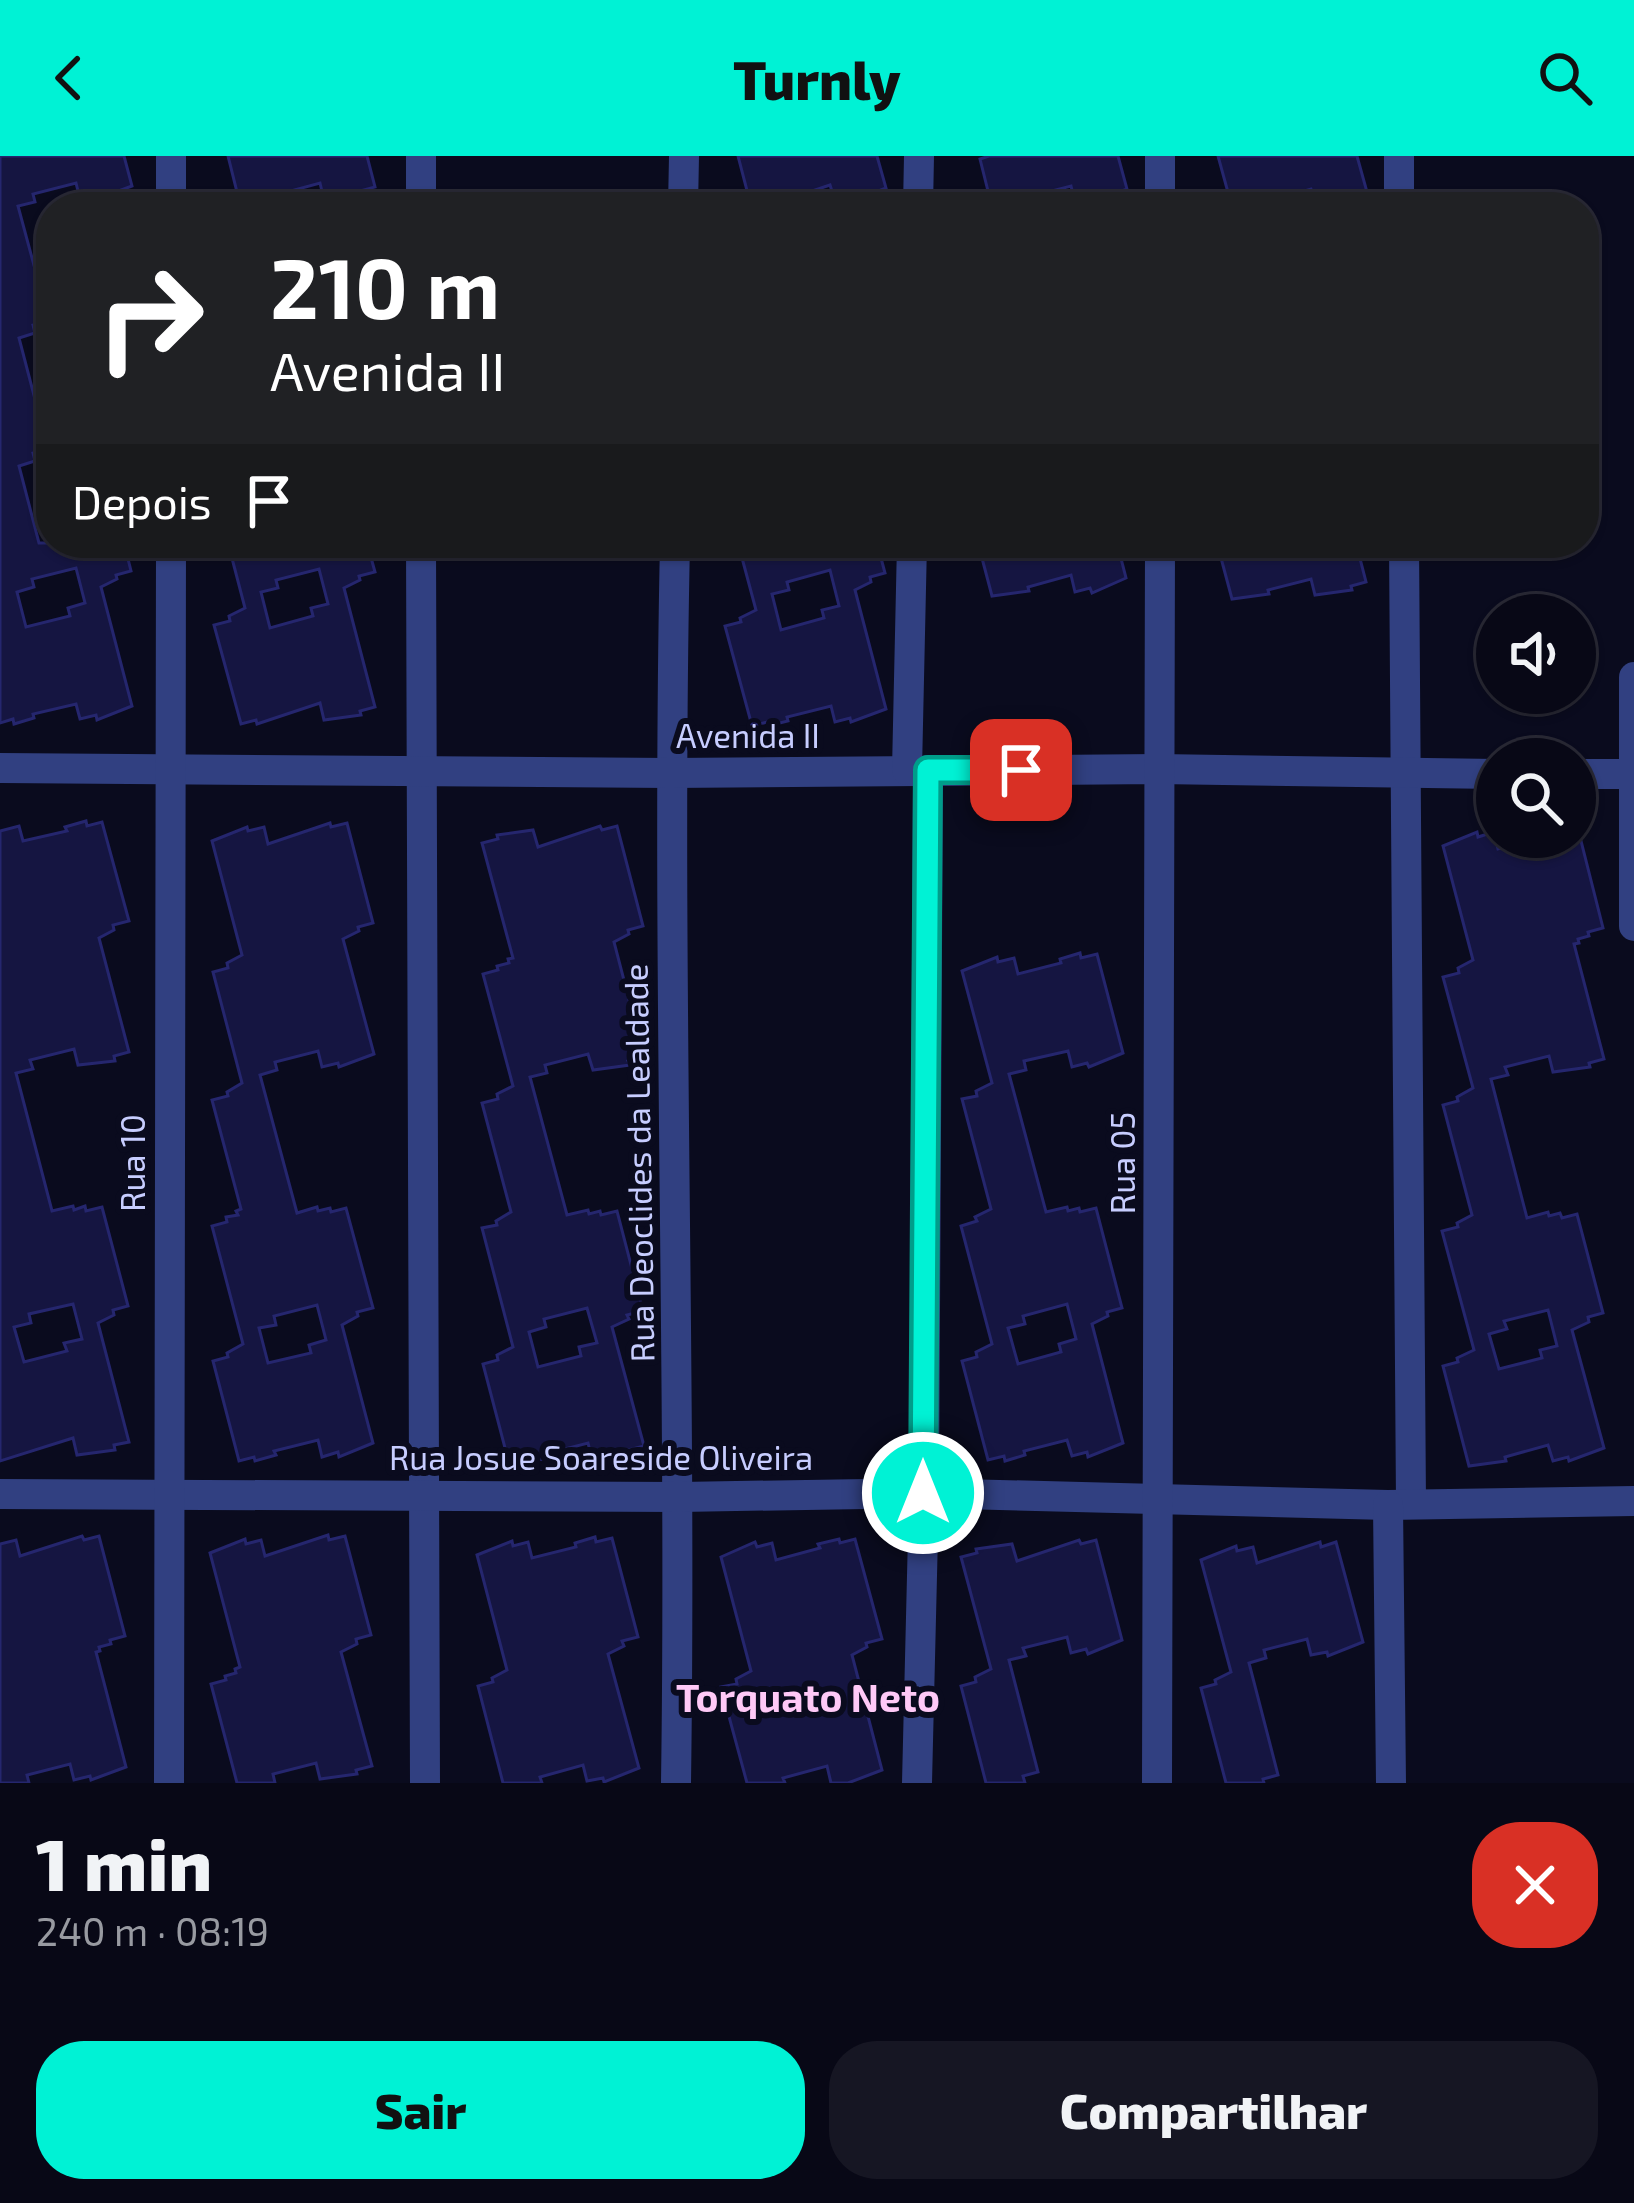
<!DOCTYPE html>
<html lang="pt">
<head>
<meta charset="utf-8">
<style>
  :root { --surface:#080816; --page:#161623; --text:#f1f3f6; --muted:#989aa1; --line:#292935; --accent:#00f2d5 }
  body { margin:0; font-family:"Exo 2",sans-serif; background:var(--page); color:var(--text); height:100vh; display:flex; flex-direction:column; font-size:45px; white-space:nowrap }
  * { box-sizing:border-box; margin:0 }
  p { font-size:39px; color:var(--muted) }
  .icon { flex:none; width:66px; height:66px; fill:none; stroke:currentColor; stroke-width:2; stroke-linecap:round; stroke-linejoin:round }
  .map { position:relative; height:1627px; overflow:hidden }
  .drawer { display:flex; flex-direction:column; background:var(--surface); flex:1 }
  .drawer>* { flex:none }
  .guide { position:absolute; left:36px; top:36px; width:1563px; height:366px; border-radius:48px; box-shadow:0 3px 9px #0004,0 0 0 3px var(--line); background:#202124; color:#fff; overflow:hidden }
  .buttons { position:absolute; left:1476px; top:438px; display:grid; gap:24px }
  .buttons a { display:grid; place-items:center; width:120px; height:120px; border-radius:50%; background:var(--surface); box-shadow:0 3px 9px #0004,0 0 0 3px var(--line); font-size:60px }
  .pin { position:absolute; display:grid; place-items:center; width:102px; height:102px; color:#fff; margin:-51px; border-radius:24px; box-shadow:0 6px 18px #0006 }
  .me { position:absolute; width:132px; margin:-66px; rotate:0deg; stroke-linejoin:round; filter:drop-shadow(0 0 9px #0008) }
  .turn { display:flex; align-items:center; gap:42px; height:252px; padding:0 36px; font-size:54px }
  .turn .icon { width:156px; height:156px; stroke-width:2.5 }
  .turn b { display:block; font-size:84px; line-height:102px }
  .then { display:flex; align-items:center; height:114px; padding:0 36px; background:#0003; gap:24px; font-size:45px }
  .round { display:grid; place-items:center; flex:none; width:126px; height:126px; border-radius:48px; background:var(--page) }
  .head { display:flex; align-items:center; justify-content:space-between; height:204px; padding:0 36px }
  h1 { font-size:72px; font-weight:800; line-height:90px }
  .button { display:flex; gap:24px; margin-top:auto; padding:24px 36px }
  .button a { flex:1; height:138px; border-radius:48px; background:var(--accent); color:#111; font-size:48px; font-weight:800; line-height:138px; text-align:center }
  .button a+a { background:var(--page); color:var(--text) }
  header { display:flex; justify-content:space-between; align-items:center; height:156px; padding:0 36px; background:var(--accent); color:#111; font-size:54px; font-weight:800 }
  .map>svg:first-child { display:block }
  .building { fill:#151541; stroke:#25266e; stroke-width:3; fill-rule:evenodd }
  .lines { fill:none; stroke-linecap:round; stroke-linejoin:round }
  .minor { stroke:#314081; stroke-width:30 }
  .route-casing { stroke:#009d8a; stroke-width:30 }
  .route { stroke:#00f2d5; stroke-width:21 }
  .labels { text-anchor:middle; stroke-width:12; stroke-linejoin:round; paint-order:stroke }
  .street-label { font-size:33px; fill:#c7cdff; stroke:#0a0b1e }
  .quarter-label { font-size:39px; font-weight:bold; fill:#ffc9f7; stroke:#0a0b1e }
</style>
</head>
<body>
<header><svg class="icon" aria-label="back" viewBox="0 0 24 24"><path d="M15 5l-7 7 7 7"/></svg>Turnly<svg class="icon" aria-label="search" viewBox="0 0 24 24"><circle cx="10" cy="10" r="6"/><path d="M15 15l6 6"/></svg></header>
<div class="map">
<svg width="1634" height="1627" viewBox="0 0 1634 1627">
  <rect width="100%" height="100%" fill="#0a0b1e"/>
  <!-- building -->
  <g class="building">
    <path d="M 0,0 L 124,0 L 132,30 L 97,43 L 96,39 L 80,43 L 76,27 L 33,38 L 35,46 L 18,50 L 49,165 L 33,169 L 35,177 L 19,182 L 48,293 L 33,297 L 35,305 L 19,310 L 39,387 L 124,387 L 131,415 L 116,419 L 117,423 L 101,431 L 132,550 L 97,564 L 96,559 L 80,563 L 76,548 L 33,558 L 34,562 L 14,568 L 13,563 L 0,567 ZM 76,412 L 85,447 L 68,452 L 70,460 L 26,471 L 17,436 L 34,431 L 32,423 Z"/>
    <path d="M 228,0 L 367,0 L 375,31 L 360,35 L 361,39 L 324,44 L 320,27 L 276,39 L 278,43 L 240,48 Z"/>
    <path d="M 738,0 L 877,0 L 886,32 L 851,46 L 850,41 L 835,45 L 830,29 L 768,50 L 766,46 L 751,50 Z"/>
    <path d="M 989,0 L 1118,0 L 1127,33 L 1092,47 L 1091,43 L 1075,46 L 1071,30 L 1028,41 L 1030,51 L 1009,51 L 1008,47 L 992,51 L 980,3 Z"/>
    <path d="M 1218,0 L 1357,0 L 1367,36 L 1332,49 L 1331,45 L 1316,50 L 1311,33 L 1268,45 L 1270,51 L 1232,51 Z"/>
    <path d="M 228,387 L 367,387 L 375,416 L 359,420 L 360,424 L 344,432 L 375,551 L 360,555 L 361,559 L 324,564 L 320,547 L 257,568 L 256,564 L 241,568 L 214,469 L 230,465 L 229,460 L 245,452 ZM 319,413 L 328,448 L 311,452 L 313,460 L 270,472 L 261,436 L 278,432 L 276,424 Z"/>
    <path d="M 738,387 L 877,387 L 885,417 L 870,421 L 871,426 L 855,434 L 886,553 L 851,566 L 850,562 L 835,566 L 831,550 L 787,561 L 788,565 L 768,570 L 767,566 L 752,570 L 725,470 L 741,466 L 740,462 L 756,454 ZM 830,414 L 839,450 L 822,454 L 824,462 L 781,474 L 772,438 L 789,434 L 787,426 Z"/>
    <path d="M 978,387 L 1117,387 L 1126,422 L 1092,437 L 1090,432 L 1075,436 L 1071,419 L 1028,431 L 1029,435 L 992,440 Z"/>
    <path d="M 1217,387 L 1356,387 L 1366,426 L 1351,430 L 1352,434 L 1315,439 L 1311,423 L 1268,434 L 1269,438 L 1232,443 Z"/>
    <path d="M 86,665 L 87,670 L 102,666 L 129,765 L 113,769 L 114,774 L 99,782 L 129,896 L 114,900 L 115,905 L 78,909 L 74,893 L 30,904 L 33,913 L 16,917 L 52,1055 L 73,1050 L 74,1054 L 85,1050 L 86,1055 L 102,1051 L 128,1150 L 113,1154 L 114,1159 L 98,1167 L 129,1286 L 114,1289 L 115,1294 L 77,1299 L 73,1282 L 0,1305 L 0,675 L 19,670 L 23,685 L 67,675 L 65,671 ZM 73,1148 L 82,1183 L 64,1187 L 67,1195 L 24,1206 L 14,1171 L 31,1167 L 29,1158 Z"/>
    <path d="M 330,667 L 331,671 L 347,667 L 373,767 L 358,771 L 359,775 L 343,783 L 374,898 L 339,911 L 338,907 L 322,911 L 318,895 L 275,906 L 277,914 L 260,919 L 297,1057 L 317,1051 L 318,1055 L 330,1052 L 331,1056 L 346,1052 L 373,1152 L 357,1156 L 358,1160 L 342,1169 L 373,1287 L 339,1301 L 338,1296 L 322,1301 L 318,1284 L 274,1295 L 276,1299 L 255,1305 L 254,1301 L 239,1305 L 213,1205 L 228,1201 L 227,1197 L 243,1188 L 212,1070 L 227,1066 L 226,1061 L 238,1059 L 236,1055 L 241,1053 L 212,944 L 228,940 L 227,936 L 242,927 L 213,816 L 228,812 L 227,807 L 242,799 L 212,685 L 247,671 L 248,675 L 264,671 L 268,688 ZM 317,1149 L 326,1184 L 309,1189 L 311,1197 L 268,1207 L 259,1172 L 276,1169 L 274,1160 Z"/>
    <path d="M 600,670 L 602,674 L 617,670 L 643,770 L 628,774 L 629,778 L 614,786 L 644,901 L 628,905 L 630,909 L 593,914 L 588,898 L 545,909 L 547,917 L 530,921 L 567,1059 L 588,1054 L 589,1058 L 600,1055 L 601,1059 L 617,1055 L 643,1155 L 627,1159 L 629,1163 L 612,1171 L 644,1290 L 628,1294 L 629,1298 L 592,1303 L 588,1287 L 545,1298 L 546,1303 L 509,1307 L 483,1208 L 498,1204 L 497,1199 L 513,1191 L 482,1072 L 497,1069 L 496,1065 L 511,1056 L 482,947 L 498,943 L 497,938 L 513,930 L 483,818 L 498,814 L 497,810 L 509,807 L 508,803 L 513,802 L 482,687 L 498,683 L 497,679 L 533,674 L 538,691 ZM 587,1152 L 597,1187 L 579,1191 L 581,1200 L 538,1211 L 529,1176 L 546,1171 L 544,1163 Z"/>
    <path d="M 1477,676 L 1478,681 L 1494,676 L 1498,693 L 1544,681 L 1580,681 L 1603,772 L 1588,776 L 1589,780 L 1578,783 L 1579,787 L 1574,788 L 1604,903 L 1589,907 L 1590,911 L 1553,916 L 1549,900 L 1505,911 L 1508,919 L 1491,923 L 1527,1062 L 1548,1056 L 1549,1060 L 1560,1057 L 1562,1062 L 1577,1058 L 1603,1157 L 1588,1161 L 1589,1166 L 1572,1174 L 1604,1292 L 1569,1305 L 1568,1301 L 1553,1305 L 1548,1289 L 1505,1301 L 1506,1305 L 1469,1310 L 1443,1210 L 1458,1206 L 1457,1202 L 1474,1194 L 1442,1075 L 1458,1071 L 1457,1067 L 1472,1059 L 1443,949 L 1458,945 L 1457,941 L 1473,932 L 1443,821 L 1459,817 L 1458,812 L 1473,804 L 1443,690 ZM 1548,1154 L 1557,1190 L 1540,1194 L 1542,1202 L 1499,1213 L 1489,1178 L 1507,1173 L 1504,1165 Z"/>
    <path d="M 1080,797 L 1081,802 L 1097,798 L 1123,897 L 1089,911 L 1087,907 L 1072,911 L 1068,895 L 1024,905 L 1026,914 L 1009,918 L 1046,1056 L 1067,1051 L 1068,1055 L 1079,1052 L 1080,1056 L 1096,1052 L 1122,1152 L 1107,1156 L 1108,1160 L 1092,1168 L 1123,1287 L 1088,1301 L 1087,1296 L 1072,1300 L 1067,1284 L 1024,1295 L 1025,1299 L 1005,1305 L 1004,1300 L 988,1304 L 962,1205 L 977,1201 L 976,1196 L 992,1188 L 961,1070 L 977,1065 L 975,1061 L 991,1053 L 962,943 L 977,940 L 976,935 L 992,927 L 962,815 L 997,801 L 998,806 L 1014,802 L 1018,818 L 1061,807 L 1060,803 ZM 1067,1148 L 1076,1183 L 1059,1188 L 1061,1196 L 1018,1208 L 1008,1172 L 1025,1168 L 1023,1160 Z"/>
    <path d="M 328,1379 L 329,1384 L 345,1380 L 371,1479 L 356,1483 L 357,1488 L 341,1496 L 372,1610 L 356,1614 L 357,1618 L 320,1623 L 316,1607 L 273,1618 L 275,1627 L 237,1627 L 211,1528 L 226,1524 L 225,1520 L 236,1517 L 235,1513 L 240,1511 L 210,1397 L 245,1383 L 246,1388 L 261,1384 L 265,1400 Z"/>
    <path d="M 82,1380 L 84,1384 L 99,1380 L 125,1480 L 110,1484 L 111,1488 L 99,1491 L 100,1495 L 96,1496 L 126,1611 L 91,1624 L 90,1620 L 74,1624 L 70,1608 L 27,1619 L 29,1627 L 0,1627 L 0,1388 L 16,1384 L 20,1400 Z"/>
    <path d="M 595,1381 L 596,1386 L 612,1382 L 638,1481 L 622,1485 L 624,1490 L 608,1498 L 639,1612 L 604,1626 L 603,1622 L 587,1625 L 583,1609 L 540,1621 L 542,1627 L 503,1627 L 478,1530 L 493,1526 L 492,1522 L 507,1514 L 477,1399 L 512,1385 L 513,1390 L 528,1386 L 532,1402 L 576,1391 L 575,1387 Z"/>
    <path d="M 839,1383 L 840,1387 L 855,1383 L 882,1483 L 866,1487 L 867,1491 L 852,1499 L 882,1614 L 848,1627 L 831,1627 L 827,1610 L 783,1622 L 785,1627 L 747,1627 L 721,1531 L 737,1528 L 736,1523 L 751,1515 L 721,1401 L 755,1386 L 757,1391 L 772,1387 L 776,1404 L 820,1392 L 818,1388 Z"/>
    <path d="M 1079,1384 L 1081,1388 L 1096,1384 L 1122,1484 L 1088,1498 L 1086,1493 L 1071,1497 L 1067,1481 L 1023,1492 L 1026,1500 L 1009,1504 L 1038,1616 L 1023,1620 L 1025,1627 L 986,1627 L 961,1530 L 976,1526 L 975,1521 L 991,1513 L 961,1401 L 977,1397 L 976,1393 L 1012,1388 L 1017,1405 Z"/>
    <path d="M 1320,1386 L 1321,1391 L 1336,1386 L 1363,1486 L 1328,1500 L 1327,1496 L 1311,1499 L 1307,1483 L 1264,1494 L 1266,1502 L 1249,1507 L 1278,1619 L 1263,1623 L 1264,1627 L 1226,1627 L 1201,1532 L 1216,1528 L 1215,1524 L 1231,1516 L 1201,1404 L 1236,1390 L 1237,1395 L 1253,1391 L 1257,1407 Z"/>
  </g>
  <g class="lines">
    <!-- minor -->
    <g class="minor">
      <path d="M 421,0 L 421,51"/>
      <path d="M 1399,0 L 1399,51"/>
      <path d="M 171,51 L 171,0"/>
      <path d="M 683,51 L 684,0"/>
      <path d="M 918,51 L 919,0"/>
      <path d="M 1160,51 L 1160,0"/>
      <path d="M 421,387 L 425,1627"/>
      <path d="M 675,387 C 666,800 682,1214 676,1627"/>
      <path d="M 1404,387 L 1411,1348"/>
      <path d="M 1634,521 L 1634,770"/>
      <path d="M 0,612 L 670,617 L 1159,613 L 1497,618"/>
      <path d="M 907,614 L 912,387"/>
      <path d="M 1575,618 L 1634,618"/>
      <path d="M 0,1338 L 680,1341 L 924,1337 L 1388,1349 L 1634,1345"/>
      <path d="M 1388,1349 L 1391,1627"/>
      <path d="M 169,1627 L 171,387"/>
      <path d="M 917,1627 L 924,1337 L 928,614"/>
      <path d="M 1157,1627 L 1160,387"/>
    </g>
  </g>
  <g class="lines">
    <defs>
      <path id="route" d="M 923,1337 L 928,614 L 1021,614"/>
    </defs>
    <!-- route casing -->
    <use href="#route" class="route-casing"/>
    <!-- route -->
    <use href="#route" class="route"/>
  </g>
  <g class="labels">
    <!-- street labels -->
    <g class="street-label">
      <text x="748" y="592">Avenida II</text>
      <text transform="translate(133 1007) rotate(-90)" y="12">Rua 10</text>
      <text transform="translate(639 1007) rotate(-91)" y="12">Rua Deoclides da Lealdade</text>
      <text transform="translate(1123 1007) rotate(-90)" y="12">Rua 05</text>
      <text x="601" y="1314">Rua Josue Soareside Oliveira</text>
    </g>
    <!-- quarter labels -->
    <g class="quarter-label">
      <text x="808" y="1556">Torquato Neto</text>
    </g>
  </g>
</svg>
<div class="buttons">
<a><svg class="icon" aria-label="sound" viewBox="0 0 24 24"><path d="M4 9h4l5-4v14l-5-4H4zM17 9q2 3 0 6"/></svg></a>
<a><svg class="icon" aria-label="search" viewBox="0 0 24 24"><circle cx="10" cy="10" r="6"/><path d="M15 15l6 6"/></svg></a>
</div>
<div class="pin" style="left:1021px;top:614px;background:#d93025"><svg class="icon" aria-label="arrive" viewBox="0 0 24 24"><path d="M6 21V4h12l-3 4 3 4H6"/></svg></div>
<svg class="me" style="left:923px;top:1337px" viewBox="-20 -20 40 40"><circle r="17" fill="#00f2d5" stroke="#fff" stroke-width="3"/><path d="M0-11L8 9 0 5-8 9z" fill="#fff"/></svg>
<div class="guide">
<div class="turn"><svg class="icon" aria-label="right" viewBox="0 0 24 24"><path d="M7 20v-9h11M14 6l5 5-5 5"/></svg><div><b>210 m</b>Avenida II</div></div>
<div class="then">Depois<svg class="icon" aria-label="arrive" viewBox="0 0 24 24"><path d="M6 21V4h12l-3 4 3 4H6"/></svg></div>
</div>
</div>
<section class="drawer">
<div class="head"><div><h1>1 min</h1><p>240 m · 08:19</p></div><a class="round" style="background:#d93025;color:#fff"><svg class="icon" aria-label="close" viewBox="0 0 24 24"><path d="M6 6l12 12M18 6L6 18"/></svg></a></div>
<div class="button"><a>Sair</a><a>Compartilhar</a></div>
</section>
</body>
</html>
